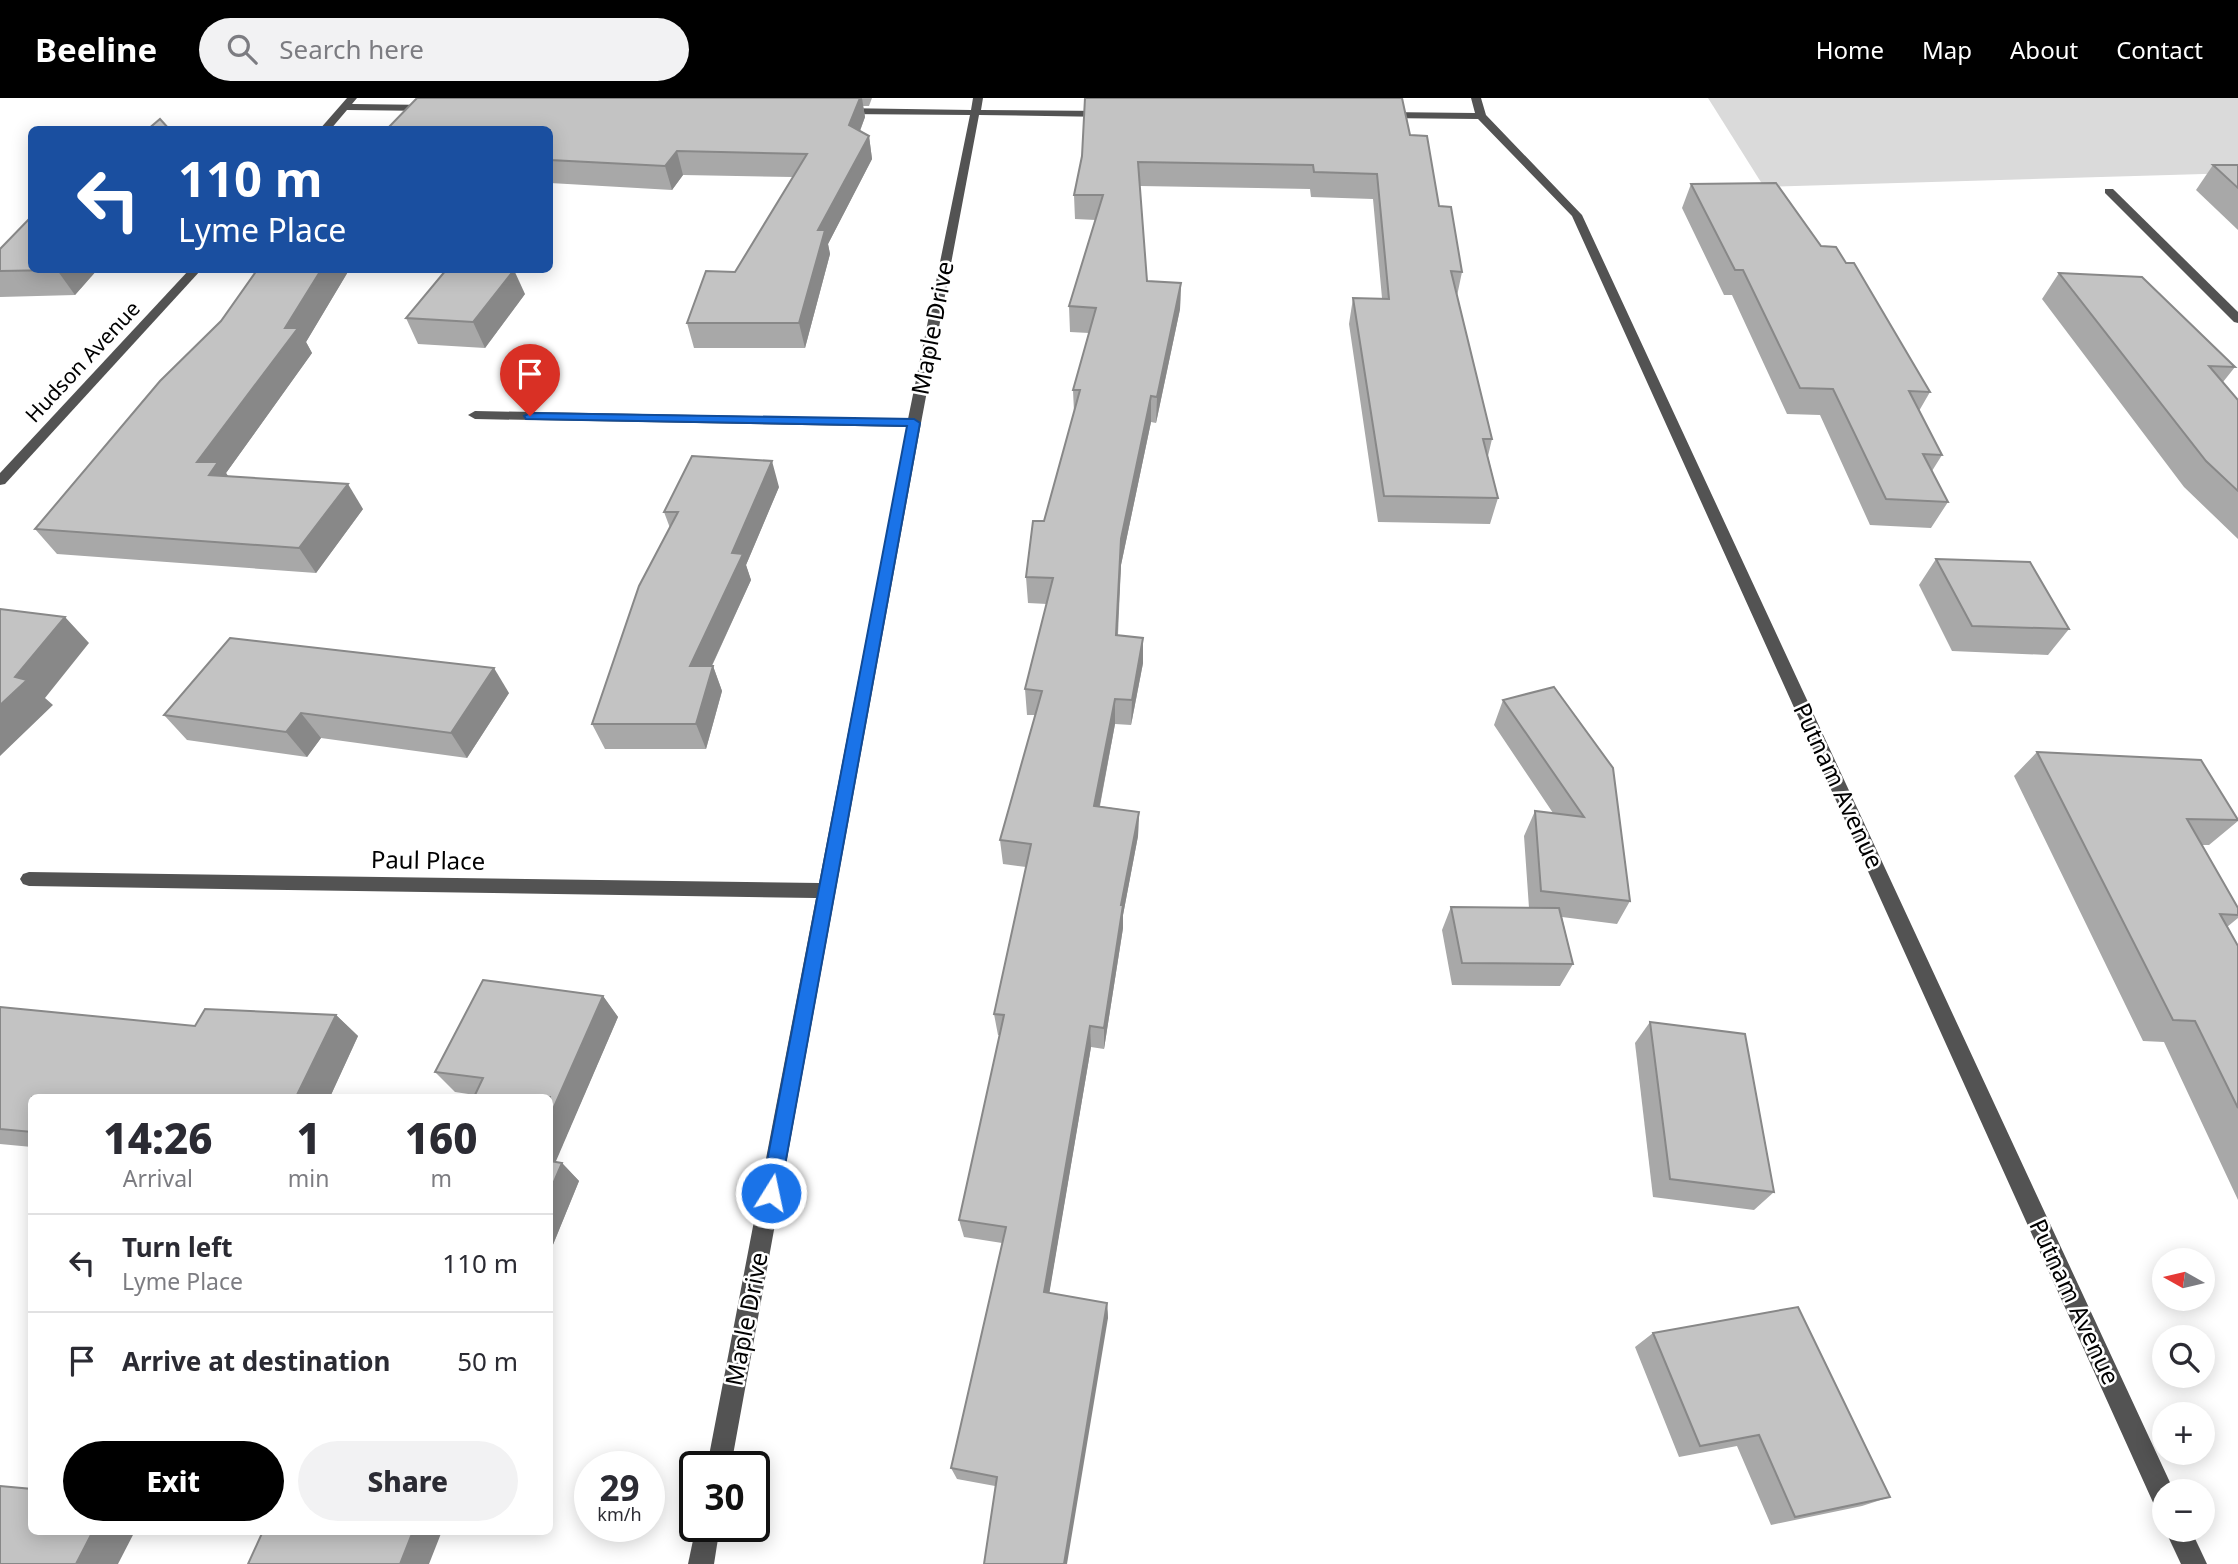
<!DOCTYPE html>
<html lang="en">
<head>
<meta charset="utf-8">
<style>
  :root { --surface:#fff; --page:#f2f2f3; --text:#2b2b33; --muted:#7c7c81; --line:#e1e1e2; --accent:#000 }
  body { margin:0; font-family:"Noto Sans",sans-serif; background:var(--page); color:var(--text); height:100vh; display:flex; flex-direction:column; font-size:26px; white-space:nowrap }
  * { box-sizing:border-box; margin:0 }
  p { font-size:23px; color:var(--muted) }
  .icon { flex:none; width:38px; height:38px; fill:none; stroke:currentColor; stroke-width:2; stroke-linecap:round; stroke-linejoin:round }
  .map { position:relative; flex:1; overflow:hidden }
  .sheet { position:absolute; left:28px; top:996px; width:525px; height:441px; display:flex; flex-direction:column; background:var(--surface); border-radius:10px; box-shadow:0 4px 18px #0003 }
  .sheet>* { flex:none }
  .guide { position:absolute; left:28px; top:28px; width:525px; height:147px; border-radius:10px; box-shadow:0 4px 18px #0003; background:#1a4fa0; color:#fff; overflow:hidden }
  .needle { width:46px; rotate:278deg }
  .controls { position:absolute; left:2152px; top:1150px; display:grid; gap:14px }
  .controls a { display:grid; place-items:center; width:63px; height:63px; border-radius:50%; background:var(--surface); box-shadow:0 4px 18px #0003; font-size:35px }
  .speed { position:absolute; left:574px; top:1353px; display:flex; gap:14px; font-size:35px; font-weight:700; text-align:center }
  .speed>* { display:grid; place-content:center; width:91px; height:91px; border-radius:50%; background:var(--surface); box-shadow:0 4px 18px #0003; line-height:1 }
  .speed small { font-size:18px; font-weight:400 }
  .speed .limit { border:4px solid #111; border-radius:10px; background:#fff; color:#111 }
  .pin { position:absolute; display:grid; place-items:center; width:60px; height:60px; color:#fff; margin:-72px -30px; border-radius:50% 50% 50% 0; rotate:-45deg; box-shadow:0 0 7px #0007 }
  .pin .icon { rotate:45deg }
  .me { position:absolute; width:77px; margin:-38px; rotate:10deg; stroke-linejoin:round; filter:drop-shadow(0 0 5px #0008) }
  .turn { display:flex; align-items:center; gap:24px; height:147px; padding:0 35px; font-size:32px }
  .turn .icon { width:91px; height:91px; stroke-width:2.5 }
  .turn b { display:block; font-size:49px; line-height:60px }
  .eta { display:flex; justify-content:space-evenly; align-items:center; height:119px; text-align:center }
  .eta b { font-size:42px; font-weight:800; line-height:49px }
  .action { display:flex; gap:14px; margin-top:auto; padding:14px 35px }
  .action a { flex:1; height:80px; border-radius:42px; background:var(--accent); color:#fff; font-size:28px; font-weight:800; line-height:80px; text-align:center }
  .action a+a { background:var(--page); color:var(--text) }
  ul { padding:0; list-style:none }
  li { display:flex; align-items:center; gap:21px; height:98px; padding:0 35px; border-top:2px solid var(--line) }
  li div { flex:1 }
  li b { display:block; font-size:26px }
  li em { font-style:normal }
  header { display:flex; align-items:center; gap:42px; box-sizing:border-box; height:98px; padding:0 35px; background:var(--accent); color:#fff }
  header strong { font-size:33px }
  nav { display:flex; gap:38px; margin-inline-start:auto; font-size:24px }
  .search { width:490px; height:63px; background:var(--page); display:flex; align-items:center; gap:18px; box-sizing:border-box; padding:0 24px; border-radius:38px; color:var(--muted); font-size:26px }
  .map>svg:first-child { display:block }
  .green { fill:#dadada }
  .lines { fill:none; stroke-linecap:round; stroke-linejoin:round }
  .minor { fill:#535353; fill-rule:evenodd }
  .wall { fill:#a8a8a8 }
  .shaded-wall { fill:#888 }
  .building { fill:#c3c3c3; stroke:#888; stroke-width:2 }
  .route { fill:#1a73e8; stroke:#114b97; stroke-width:2 }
  .labels { text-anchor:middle; stroke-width:5; stroke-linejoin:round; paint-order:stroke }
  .far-street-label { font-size:21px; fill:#000; stroke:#fff }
  .street-label { font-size:24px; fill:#000; stroke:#fff }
</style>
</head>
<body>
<header>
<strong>Beeline</strong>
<div class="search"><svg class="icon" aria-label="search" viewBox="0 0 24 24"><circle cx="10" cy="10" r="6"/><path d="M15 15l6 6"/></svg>Search here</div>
<nav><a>Home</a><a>Map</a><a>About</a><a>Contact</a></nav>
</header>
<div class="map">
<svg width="2238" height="1466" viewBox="0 0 2238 1466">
  <rect width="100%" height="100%" fill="#fff"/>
  <!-- green -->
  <path class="green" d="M 1708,0 L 2238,0 L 2238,75 L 1764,89 Z"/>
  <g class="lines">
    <!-- minor -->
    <g class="minor">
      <path d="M 347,0 L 357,0 L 352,6 L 431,7 L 436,10 L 431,13 L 347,12 L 330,32 L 319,32 Z"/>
      <path d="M 973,0 L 983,0 L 981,12 L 1107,13 L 1112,16 L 1107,19 L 979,17 L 921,325 L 731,1368 L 707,1368 L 816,800 L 29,788 L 23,786 L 20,781 L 23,776 L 29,774 L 819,785 L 907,329 L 475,321 L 468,317 L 475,313 L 908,321 L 970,17 L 841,16 L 836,13 L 841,10 L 971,12 Z"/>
      <path d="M 1471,0 L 1481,0 L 1486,17 L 1582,117 L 2174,1393 L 2165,1393 L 2165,1414 L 2156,1411 L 1572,118 L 1478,21 L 1383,20 L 1378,17 L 1383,14 L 1475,15 Z"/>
      <path d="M 2105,91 L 2113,91 L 2238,214 L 2238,225 L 2234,224 L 2105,95 Z"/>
      <path d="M 189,172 L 201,172 L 5,386 L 0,387 L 0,375 Z"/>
      <path d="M 696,1428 L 720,1428 L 714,1466 L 688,1466 Z"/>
      <path d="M 2165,1432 L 2191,1432 L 2207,1466 L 2181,1466 Z"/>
    </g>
  </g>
  <!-- wall -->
  <g class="wall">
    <path d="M 417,0 L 872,0 L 869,8 L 863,8 L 865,19 L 860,33 L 869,38 L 872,61 L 828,146 L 830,156 L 805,250 L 694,250 L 687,225 L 735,174 L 793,79 L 683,77 L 672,92 L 550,85 L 550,32 Z"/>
    <path d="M 1410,37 L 1439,108 L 1462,174 L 1457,198 L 1492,341 L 1488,358 L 1498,400 L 1490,426 L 1378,424 L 1349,226 L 1353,200 L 1382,200 L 1373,101 L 1311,99 L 1310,91 L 1140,88 L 1147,183 L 1181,185 L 1180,211 L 1156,325 L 1151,324 L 1121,467 L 1118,537 L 1143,540 L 1143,565 L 1131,627 L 1115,626 L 1100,708 L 1139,714 L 1138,738 L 1123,817 L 1123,830 L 1104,951 L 1091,949 L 1049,1195 L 1107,1205 L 1108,1220 L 995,1388 L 957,1381 L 951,1370 L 1002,1145 L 964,1139 L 959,1122 L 1000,937 L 998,937 L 994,916 L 1026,769 L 1003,766 L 1000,742 L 1035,617 L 1027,617 L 1025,591 L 1047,506 L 1028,505 L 1026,479 L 1044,423 L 1074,314 L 1073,292 L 1089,235 L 1070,234 L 1069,208 L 1096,122 L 1075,121 L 1074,97 L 1082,58 Z"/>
    <path d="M 2213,67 L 2238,67 L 2238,132 L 2196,92 Z"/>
    <path d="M 1691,86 L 1821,148 L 1846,165 L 1930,294 L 1919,313 L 1942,357 L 1932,373 L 1948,404 L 1931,430 L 1870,427 L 1820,317 L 1787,316 L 1732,197 L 1724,197 L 1682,110 Z"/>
    <path d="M 0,151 L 97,172 L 75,197 L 0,199 Z"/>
    <path d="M 257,172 L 349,172 L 306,244 L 312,255 L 226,375 L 228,378 L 363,411 L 316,475 L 57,456 L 35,431 L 221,223 Z"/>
    <path d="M 2059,175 L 2235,269 L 2223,284 L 2238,302 L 2238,441 L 2184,389 L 2042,201 Z"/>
    <path d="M 525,196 L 485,250 L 418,246 L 406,220 Z"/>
    <path d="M 779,389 L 746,467 L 751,482 L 712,568 L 713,568 L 722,593 L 706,651 L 605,651 L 592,626 L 670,430 L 664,414 Z"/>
    <path d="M 1936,461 L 2069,531 L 2048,557 L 1952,553 L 1919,487 Z"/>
    <path d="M 1554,589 L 1630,803 L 1617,826 L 1562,819 L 1573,866 L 1560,888 L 1452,887 L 1442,832 L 1451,809 L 1529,810 L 1524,738 L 1535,713 L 1553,715 L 1494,627 L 1503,602 Z"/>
    <path d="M 509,595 L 467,660 L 321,640 L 307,659 L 187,642 L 164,617 Z"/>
    <path d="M 2037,654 L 2238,723 L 2209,747 L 2202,747 L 2238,810 L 2238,820 L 2227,829 L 2238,848 L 2238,1102 L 2164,944 L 2143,943 L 2014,678 Z"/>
    <path d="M 483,882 L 603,898 L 618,919 L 555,1064 L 562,1065 L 579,1083 L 550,1154 L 550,999 L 474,999 L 475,997 L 455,994 L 435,974 Z"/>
    <path d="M 0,909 L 195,928 L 336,917 L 358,938 L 330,999 L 32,999 L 32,1049 L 0,1046 Z"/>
    <path d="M 1650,924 L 1774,1094 L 1754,1112 L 1653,1099 L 1635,945 Z"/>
    <path d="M 1653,1235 L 1890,1399 L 1862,1408 L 1771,1427 L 1737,1348 L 1679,1359 L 1635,1249 Z"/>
  </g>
  <!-- shaded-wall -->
  <g class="shaded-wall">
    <path d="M 860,0 L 862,0 L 865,19 L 853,51 L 849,27 Z"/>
    <path d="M 869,38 L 872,61 L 828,146 L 830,156 L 805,250 L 799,225 L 818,132 Z"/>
    <path d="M 677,53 L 683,77 L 672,92 L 665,68 Z"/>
    <path d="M 57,172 L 97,172 L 75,197 Z"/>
    <path d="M 321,172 L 349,172 L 306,244 L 312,255 L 226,375 L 236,390 L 227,402 L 197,364 Z"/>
    <path d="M 514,172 L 525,196 L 485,250 L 473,224 Z"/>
    <path d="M 1181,185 L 1180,211 L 1156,325 L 1157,299 Z"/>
    <path d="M 1151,298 L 1151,324 L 1121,467 L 1116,563 L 1116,537 L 1121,441 Z"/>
    <path d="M 772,363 L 779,389 L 746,467 L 751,482 L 700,593 L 690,568 L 732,455 Z"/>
    <path d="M 348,386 L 363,411 L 316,475 L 299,450 Z"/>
    <path d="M 65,519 L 89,545 L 45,600 L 53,607 L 0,658 L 0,607 L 15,579 Z"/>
    <path d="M 1143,540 L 1143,565 L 1131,627 L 1132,602 Z"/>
    <path d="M 713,568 L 722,593 L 706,651 L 696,626 Z"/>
    <path d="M 494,570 L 509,595 L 467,660 L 451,635 Z"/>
    <path d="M 1115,601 L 1115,626 L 1095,732 L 1094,708 Z"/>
    <path d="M 301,615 L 321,640 L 307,659 L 286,634 Z"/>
    <path d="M 1139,714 L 1138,738 L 1123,817 L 1123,830 L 1104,951 L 1104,930 L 1121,807 Z"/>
    <path d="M 603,898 L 618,919 L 550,1077 L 550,1018 Z"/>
    <path d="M 336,917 L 358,938 L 330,999 L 296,999 Z"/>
    <path d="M 1090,928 L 1091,949 L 1047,1209 L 1044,1194 Z"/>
    <path d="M 562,1065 L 579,1083 L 550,1154 L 550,1093 Z"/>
    <path d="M 1107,1205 L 1108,1220 L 1067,1466 L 1064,1466 Z"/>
    <path d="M 93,1433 L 135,1433 L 118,1466 L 76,1466 Z"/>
    <path d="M 413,1433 L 442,1433 L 429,1466 L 400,1466 Z"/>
  </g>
  <!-- building -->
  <g class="building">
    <path d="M 417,0 L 860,0 L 849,27 L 869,38 L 818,132 L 825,132 L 799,225 L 687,225 L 706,173 L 735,174 L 807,56 L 677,53 L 665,68 L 550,62 L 550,32 L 386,32 Z"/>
    <path d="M 1085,0 L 1402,0 L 1410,37 L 1427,38 L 1439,108 L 1451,109 L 1462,174 L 1451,173 L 1492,341 L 1483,341 L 1498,400 L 1384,398 L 1353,200 L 1389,201 L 1377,76 L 1314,74 L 1313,67 L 1138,64 L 1147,183 L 1181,185 L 1157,299 L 1151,298 L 1121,441 L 1116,537 L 1143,540 L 1132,602 L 1115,601 L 1094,708 L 1139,714 L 1121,807 L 1123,807 L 1104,930 L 1090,928 L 1044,1194 L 1107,1205 L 1064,1466 L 984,1466 L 997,1379 L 951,1370 L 1006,1129 L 959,1122 L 1004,917 L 994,916 L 1031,746 L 1000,742 L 1042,593 L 1025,591 L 1053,480 L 1026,479 L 1033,423 L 1044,423 L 1080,292 L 1073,292 L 1096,210 L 1069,208 L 1103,97 L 1074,97 L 1082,58 Z"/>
    <path d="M 160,21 L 170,32 L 147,32 Z"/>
    <path d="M 2213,67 L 2238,67 L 2238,90 Z"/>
    <path d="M 1776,85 L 1821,148 L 1836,149 L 1846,165 L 1854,165 L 1930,294 L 1909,293 L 1942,357 L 1923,356 L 1948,404 L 1886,401 L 1833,291 L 1800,290 L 1743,172 L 1735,172 L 1691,86 Z"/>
    <path d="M 32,118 L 32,172 L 58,172 L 0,173 L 0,151 Z"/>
    <path d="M 257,172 L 321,172 L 285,230 L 298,230 L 197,364 L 218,364 L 209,377 L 348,386 L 299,450 L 35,431 L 160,283 L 221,223 Z"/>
    <path d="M 446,172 L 514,172 L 473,224 L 406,220 Z"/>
    <path d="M 2059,175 L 2142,179 L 2235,269 L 2209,268 L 2238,302 L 2238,393 L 2206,363 Z"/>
    <path d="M 692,358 L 772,363 L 732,455 L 743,456 L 690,568 L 713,568 L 696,626 L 592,626 L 639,488 L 678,414 L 664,414 Z"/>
    <path d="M 1936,461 L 2030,464 L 2069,531 L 1972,528 Z"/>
    <path d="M 0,511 L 65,519 L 15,579 L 27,582 L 0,607 Z"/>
    <path d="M 230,540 L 494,570 L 451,635 L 301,615 L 286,634 L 164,617 Z"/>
    <path d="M 1554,589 L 1613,670 L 1630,803 L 1541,793 L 1535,713 L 1584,719 L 1503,602 Z"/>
    <path d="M 2037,654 L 2201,662 L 2238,722 L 2187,721 L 2238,810 L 2238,817 L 2220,816 L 2238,848 L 2238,1010 L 2195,923 L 2173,922 Z"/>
    <path d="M 1451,809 L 1559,810 L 1573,866 L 1462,865 Z"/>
    <path d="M 483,882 L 603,898 L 550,1018 L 550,999 L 474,999 L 483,980 L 435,974 Z"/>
    <path d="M 0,909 L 195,928 L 205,911 L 336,917 L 296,999 L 32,999 L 32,1034 L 0,1031 Z"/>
    <path d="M 1650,924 L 1745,936 L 1774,1094 L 1670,1081 Z"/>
    <path d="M 550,1063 L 562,1065 L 550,1093 Z"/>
    <path d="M 1798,1209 L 1890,1399 L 1795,1419 L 1759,1337 L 1700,1348 L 1653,1235 Z"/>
    <path d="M 0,1388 L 32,1391 L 32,1433 L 93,1433 L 76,1466 L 0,1466 Z"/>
    <path d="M 263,1433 L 413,1433 L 400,1466 L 248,1466 Z"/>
  </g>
  <!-- route -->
  <path class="route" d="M 530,315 L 914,321 L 920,325 L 780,1095 L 777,1101 L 771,1104 L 764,1101 L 761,1095 L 907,328 L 526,321 L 524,318 Z"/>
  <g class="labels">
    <!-- far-street labels -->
    <g class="far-street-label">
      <text transform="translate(83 264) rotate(-47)" y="7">Hudson Avenue</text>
    </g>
    <!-- street labels -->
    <g class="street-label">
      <text transform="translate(933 230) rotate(-79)" y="8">Maple Drive</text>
      <text transform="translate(1838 688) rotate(65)" y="8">Putnam Avenue</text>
      <text transform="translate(428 763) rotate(1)" y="8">Paul Place</text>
      <text transform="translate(2074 1204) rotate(65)" y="8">Putnam Avenue</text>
      <text transform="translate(747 1221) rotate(-79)" y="8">Maple Drive</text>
    </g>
  </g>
</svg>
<div class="controls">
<a><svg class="needle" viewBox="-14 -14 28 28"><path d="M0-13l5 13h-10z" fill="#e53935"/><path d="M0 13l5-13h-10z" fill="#7c7c81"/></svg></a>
<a><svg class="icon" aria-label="search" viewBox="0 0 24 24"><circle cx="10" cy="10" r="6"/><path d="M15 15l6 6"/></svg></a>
<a>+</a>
<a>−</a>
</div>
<div class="speed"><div>29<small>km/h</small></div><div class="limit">30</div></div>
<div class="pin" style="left:530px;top:318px;background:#d93025"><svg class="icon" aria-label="arrive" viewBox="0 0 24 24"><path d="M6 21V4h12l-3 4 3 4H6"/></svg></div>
<svg class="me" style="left:771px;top:1095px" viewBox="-20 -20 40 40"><circle r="17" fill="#1a73e8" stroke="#fff" stroke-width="3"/><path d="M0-11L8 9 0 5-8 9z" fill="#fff"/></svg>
<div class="guide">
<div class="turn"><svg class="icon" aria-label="left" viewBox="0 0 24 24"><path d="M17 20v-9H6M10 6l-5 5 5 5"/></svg><div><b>110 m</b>Lyme Place</div></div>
</div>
<section class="sheet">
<div class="eta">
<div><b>14:26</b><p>Arrival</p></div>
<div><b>1</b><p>min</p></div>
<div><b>160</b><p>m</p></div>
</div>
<ul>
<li><svg class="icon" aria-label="left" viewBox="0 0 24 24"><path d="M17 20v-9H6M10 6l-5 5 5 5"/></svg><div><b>Turn left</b><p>Lyme Place</p></div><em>110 m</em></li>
<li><svg class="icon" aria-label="arrive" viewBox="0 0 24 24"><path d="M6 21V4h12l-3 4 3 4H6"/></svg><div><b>Arrive at destination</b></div><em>50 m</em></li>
</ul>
<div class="action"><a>Exit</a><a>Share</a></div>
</section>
</div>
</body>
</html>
